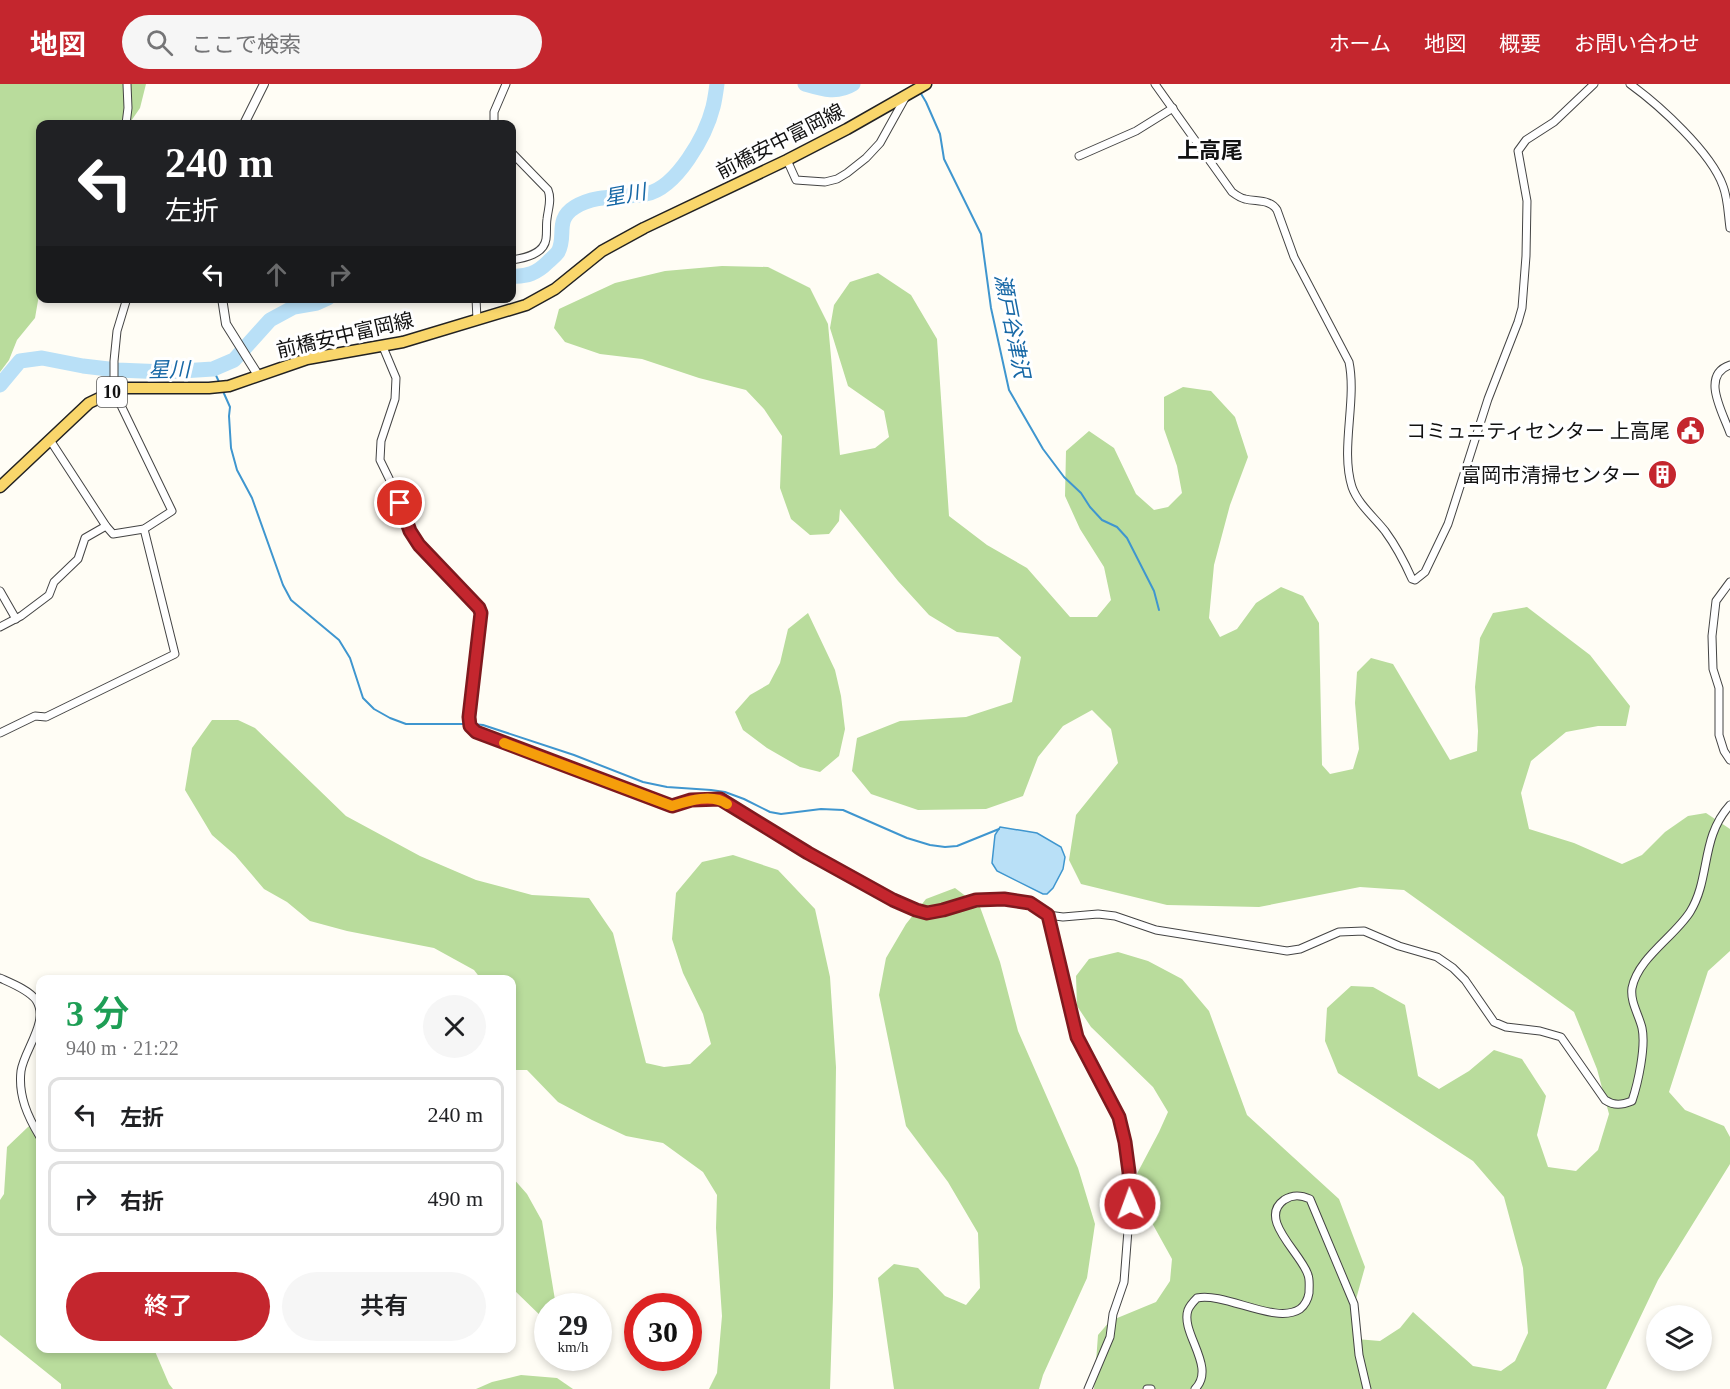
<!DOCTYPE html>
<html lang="ja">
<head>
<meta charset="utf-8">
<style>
  :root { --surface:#fff; --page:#f6f6f6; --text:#202124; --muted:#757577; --line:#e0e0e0; --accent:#c4262e }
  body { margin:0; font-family:"Times New Roman","Noto Sans JP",serif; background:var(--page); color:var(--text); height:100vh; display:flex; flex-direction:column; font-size:22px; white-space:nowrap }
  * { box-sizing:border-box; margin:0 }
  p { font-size:20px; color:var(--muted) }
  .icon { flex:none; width:33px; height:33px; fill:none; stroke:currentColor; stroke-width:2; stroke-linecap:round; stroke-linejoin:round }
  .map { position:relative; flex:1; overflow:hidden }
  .side { position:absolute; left:36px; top:891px; width:480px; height:378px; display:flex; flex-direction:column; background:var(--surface); border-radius:12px; box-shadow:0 3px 9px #0003 }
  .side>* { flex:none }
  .banner { position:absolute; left:36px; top:36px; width:480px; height:183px; border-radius:12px; box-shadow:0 3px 9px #0003; background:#202124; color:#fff; overflow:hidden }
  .fabs { position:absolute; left:1646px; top:1221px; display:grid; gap:12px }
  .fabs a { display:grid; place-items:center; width:66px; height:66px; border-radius:50%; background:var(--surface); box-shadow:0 3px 9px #0003; font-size:30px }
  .speed { position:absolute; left:534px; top:1209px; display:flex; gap:12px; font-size:30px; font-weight:700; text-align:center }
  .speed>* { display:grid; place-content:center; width:78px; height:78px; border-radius:50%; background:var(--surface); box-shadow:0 3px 9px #0003; line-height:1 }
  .speed small { font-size:15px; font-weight:400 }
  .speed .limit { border:9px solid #d22; background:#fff; color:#111 }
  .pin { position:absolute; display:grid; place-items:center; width:51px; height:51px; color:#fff; margin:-26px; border:3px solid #fff; border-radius:50%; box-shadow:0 2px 6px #0007 }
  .me { position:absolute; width:66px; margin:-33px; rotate:358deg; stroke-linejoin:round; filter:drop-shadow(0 0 4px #0008) }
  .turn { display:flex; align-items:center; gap:21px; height:126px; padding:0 30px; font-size:27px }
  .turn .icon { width:78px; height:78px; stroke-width:2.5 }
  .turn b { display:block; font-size:42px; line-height:51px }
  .lanes { display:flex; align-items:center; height:57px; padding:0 30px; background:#0003; justify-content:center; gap:30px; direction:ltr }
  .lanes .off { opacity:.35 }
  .round { display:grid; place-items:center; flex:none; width:63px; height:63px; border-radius:32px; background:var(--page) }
  .headline { display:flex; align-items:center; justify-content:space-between; height:102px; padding:0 30px }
  h1 { font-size:36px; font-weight:600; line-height:45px; color:#1e9e55 }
  .primary-button { display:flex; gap:12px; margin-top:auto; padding:12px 30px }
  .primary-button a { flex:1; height:69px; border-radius:36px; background:var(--accent); color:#fff; font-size:24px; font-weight:600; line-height:69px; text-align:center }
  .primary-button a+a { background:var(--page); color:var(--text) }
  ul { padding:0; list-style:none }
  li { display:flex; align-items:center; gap:18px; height:75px; margin:0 12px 9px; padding:0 18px; border:3px solid var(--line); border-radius:12px }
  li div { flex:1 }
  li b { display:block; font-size:22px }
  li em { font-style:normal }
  header { display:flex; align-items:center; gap:36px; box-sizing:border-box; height:84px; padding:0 30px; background:var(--accent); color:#fff }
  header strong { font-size:28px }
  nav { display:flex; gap:33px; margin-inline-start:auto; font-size:21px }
  .search { width:420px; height:54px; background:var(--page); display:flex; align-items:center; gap:15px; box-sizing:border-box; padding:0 21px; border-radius:33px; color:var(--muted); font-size:22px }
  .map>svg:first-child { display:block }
  .forest { fill:#b9dc9c }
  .water { fill:#b9e0f7; stroke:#3f96cf; stroke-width:1.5 }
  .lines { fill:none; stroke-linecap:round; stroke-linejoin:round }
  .stream { stroke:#3f96cf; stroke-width:2 }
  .river { stroke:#b9e0f7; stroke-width:15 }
  .minor-casing { stroke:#444; stroke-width:9 }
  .tertiary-casing { stroke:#444; stroke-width:10 }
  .primary-casing { stroke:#222; stroke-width:13 }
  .minor { stroke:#fff; stroke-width:7 }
  .tertiary { stroke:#fff; stroke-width:8 }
  .primary { stroke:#f9d66b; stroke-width:10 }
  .route-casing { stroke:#7f191e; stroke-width:15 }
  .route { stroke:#c4262e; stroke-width:10 }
  .slow { stroke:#f59e0b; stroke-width:10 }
  .labels { text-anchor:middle; stroke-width:6; stroke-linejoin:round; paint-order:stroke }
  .shield { fill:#fff; stroke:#585858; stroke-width:1.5 }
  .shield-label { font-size:18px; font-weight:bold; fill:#111 }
  .street-label { font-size:20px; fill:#111; stroke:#fff }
  .poi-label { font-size:20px; fill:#111; stroke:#fff; text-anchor:end }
  .water-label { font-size:21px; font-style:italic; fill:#1768a6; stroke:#fff }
  .quarter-label { font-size:22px; font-weight:bold; fill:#111; stroke:#fff }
</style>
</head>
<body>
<header>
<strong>地図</strong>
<div class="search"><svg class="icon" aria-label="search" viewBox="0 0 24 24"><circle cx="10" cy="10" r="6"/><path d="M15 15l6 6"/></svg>ここで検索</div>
<nav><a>ホーム</a><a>地図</a><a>概要</a><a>お問い合わせ</a></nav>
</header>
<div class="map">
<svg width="1730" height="1305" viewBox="0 0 1730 1305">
  <rect width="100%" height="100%" fill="#fffdf5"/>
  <!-- forest -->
  <g class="forest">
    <path d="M 0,0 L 146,0 L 140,24 L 129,40 L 40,40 L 40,205 L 35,234 L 17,256 L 9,276 L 0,288 Z"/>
    <path d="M 722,182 L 768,183 L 810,204 L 828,240 L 840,371 L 875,364 L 889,353 L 884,327 L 848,302 L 830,244 L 834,221 L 850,198 L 878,189 L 911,211 L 937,255 L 949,432 L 987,461 L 1027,484 L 1070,533 L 1097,533 L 1111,516 L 1104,483 L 1080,445 L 1065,412 L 1066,367 L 1089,347 L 1114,364 L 1136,410 L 1154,426 L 1168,423 L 1182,409 L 1177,382 L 1164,345 L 1164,313 L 1183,303 L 1211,307 L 1235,333 L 1248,373 L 1230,421 L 1214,481 L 1209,534 L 1220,553 L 1237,545 L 1256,519 L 1281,503 L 1303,512 L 1319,539 L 1322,681 L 1330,690 L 1353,685 L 1359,665 L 1355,619 L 1357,588 L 1371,574 L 1393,580 L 1450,676 L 1477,667 L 1478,647 L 1475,603 L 1480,554 L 1493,529 L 1527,523 L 1590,571 L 1630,622 L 1626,642 L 1598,642 L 1566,648 L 1531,677 L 1521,709 L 1529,745 L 1574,759 L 1622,780 L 1642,771 L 1665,748 L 1688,732 L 1706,729 L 1730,745 L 1730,867 L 1708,887 L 1669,1008 L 1685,1026 L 1724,1042 L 1730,1053 L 1730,1080 L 1658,1196 L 1606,1305 L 1094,1305 L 1098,1251 L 1110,1237 L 1156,1218 L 1170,1197 L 1172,1175 L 1131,1101 L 1159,1048 L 1168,1028 L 1153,1003 L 1091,943 L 1077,922 L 1076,892 L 1089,875 L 1118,868 L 1148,877 L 1182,895 L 1209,927 L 1247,1031 L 1339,1115 L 1365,1183 L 1351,1233 L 1356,1255 L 1380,1257 L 1400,1244 L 1413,1228 L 1473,1282 L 1501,1287 L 1515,1277 L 1528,1249 L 1523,1184 L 1504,1113 L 1473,1077 L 1338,989 L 1325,957 L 1327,924 L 1351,902 L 1373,903 L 1405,921 L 1418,992 L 1439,1005 L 1469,987 L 1494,966 L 1522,975 L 1546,1012 L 1537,1051 L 1548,1083 L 1576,1087 L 1598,1066 L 1609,1030 L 1597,985 L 1574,928 L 1404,806 L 1360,803 L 1259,823 L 1167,821 L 1081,800 L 1069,776 L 1076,731 L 1118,679 L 1111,645 L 1092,626 L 1063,642 L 1038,673 L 1023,712 L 986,725 L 918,726 L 871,710 L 852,687 L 857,654 L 900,637 L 966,633 L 1012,618 L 1021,573 L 998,553 L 957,548 L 929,531 L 898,497 L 840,425 L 839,437 L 829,450 L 810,451 L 791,435 L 780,404 L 782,352 L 764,325 L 746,306 L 699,294 L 642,275 L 600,270 L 565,258 L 554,244 L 559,225 L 615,199 L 665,187 Z"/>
    <path d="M 808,529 L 835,586 L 841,612 L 845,645 L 839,672 L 820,688 L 800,683 L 767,664 L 743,646 L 735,628 L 750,611 L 769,600 L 780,579 L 788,545 Z"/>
    <path d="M 212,636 L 238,636 L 255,644 L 346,732 L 420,772 L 476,796 L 532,811 L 589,814 L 613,849 L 646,979 L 664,983 L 690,980 L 711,960 L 703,930 L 683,889 L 672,855 L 676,809 L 702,778 L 733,771 L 778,786 L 815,825 L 830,893 L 836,983 L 833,1212 L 830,1305 L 709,1305 L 717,1289 L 722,1232 L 716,1144 L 717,1111 L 703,1088 L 663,1059 L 626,1052 L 592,1036 L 558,1018 L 527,986 L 512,986 L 512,896 L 481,895 L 474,886 L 434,864 L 347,847 L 310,837 L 287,818 L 264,805 L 235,771 L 212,751 L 185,706 L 192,664 Z"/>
    <path d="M 955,804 L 980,823 L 1000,878 L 1018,947 L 1078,1084 L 1095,1140 L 1087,1194 L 1043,1291 L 1039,1305 L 894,1305 L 878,1194 L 894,1180 L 918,1184 L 945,1212 L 966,1221 L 980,1204 L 978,1149 L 948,1098 L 906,1042 L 879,911 L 886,874 L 906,840 L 926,815 Z"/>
    <path d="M 40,1034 L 40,1264 L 154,1265 L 169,1300 L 173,1305 L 61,1305 L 61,1300 L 0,1251 L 0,1116 L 4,1110 L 7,1063 L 28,1043 Z"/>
    <path d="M 512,1093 L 527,1110 L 542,1137 L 556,1222 L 548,1222 L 547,1238 L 512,1204 Z"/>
    <path d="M 521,1291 L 557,1294 L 573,1305 L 476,1305 L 492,1298 Z"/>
  </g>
  <!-- water -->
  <path class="water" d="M 1000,743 L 1037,749 L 1061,763 L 1065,773 L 1063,785 L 1053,804 L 1047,810 L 1043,810 L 997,787 L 992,779 L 995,751 Z"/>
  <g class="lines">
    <!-- stream -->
    <g class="stream">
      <path d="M 920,8 L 926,18 L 940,50 L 944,75 L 981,150 L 991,224 L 1009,306 L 1043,365 L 1064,393 L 1081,409 L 1090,423 L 1102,436 L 1117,443 L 1127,454 L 1154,507 L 1159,526"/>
      <path d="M 213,285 L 220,300"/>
      <path d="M 222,305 L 230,323 L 229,332 L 231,364 L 237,386 L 252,414 L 283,501 L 291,516 L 339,556 L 350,574 L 363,614 L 374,625 L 390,634 L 406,640 L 467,640"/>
      <path d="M 473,640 L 483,641 L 574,671 L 643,698 L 667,703 L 711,706 L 725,708 L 744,715 L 770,728 L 781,730 L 821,725 L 843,726 L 907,754 L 930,761 L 945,763 L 957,762 L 999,745"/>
    </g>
    <!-- river -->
    <g class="river">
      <path d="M 805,0 C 822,5 837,10 853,0"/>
      <path d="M 512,192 C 527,193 537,189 548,178 C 551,175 556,171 558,168 C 567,152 554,136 575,123 C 596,110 622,114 646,110 C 677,104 706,51 713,23 C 715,15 716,7 717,0"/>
      <path d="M 0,301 L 20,277 L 42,274 L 83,282 L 117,286 L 166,288 L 213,285 L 234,276 L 270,236 L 294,223 L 317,219 L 328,214"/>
    </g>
    <defs>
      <g id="minor">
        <path d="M 1155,0 L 1232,108 C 1236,111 1240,114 1245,115 C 1257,118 1270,115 1277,126 L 1294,173 L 1349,278 C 1357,317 1340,365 1352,403 C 1358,420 1374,433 1385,447 C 1396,462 1404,477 1412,495 L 1415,496 L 1425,488 L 1448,440 L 1488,315 L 1518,238 L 1522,224 L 1526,172 L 1527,117 L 1518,67 L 1526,56 L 1554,38 L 1594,0"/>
        <path d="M 1630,0 C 1659,21 1711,68 1723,102 C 1728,115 1728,130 1730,144"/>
        <path d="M 126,40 L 128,24 L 127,0"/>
        <path d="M 494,40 L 494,28 L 506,0"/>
        <path d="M 512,69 L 548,106 C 552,116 548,125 547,135 C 546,141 547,148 546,155 C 544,170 525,174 512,176"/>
        <path d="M 1079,72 L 1136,47 L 1173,24"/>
        <path d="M 787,76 L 796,96 L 825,98 L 837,95 L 847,89 L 866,74 L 880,59 L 905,14"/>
        <path d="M 476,214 L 477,236"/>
        <path d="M 383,263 L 396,294 L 395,315 L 381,357 L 380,376 L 401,419 L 410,447 L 419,461 L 479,524 L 481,529 L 481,537 L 469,625 C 469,637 469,645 482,650 L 672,722 L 691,716 L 720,715 L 808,769 L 893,816 L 916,826 L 927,829 L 943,826 L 976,817 L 1004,815 L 1030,819 L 1048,831 L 1063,833 L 1098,830 L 1115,832 L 1156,846 L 1287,867 L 1300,865 L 1339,848 L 1364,847 L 1399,862 L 1437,873 L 1453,884 L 1465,896 L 1494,938 L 1506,943 L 1540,947 L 1561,953 L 1605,1016 C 1614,1022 1622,1021 1632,1017 C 1638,999 1646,963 1642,944 C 1639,931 1630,918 1632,904 C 1638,874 1674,853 1690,828 C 1711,794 1700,754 1730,721"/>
        <path d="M 1730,281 C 1700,291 1723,329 1730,349"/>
        <path d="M 50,356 L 106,442 L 113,450 L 144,445 L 172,427 L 114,307 L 114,277 L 117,247 L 127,214"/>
        <path d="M 1730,498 L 1716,517 L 1712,552 L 1713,585 L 1719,604 L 1719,651 L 1724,667 L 1730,676"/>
        <path d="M 0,507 L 16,535"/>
        <path d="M 0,543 L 21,532 L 49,511 L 54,498 L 78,475 L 85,454 L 106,442"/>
        <path d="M 0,649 L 35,632 L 46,633 L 50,631 L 175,570 L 144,445"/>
        <path d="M 1048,831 L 1077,953 L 1090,980 L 1108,1010 L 1119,1033 L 1125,1058 L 1129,1088 L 1130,1120 L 1124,1198 L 1113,1230 L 1110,1253 L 1088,1305"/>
        <path d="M 0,894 C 11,899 29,906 36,916 C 50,937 24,966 21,987 C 18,1012 28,1033 40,1053"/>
        <path d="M 1147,1305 L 1151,1305"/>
        <path d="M 1195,1305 C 1217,1283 1180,1249 1188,1226 C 1190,1221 1194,1217 1197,1214 C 1225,1208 1276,1241 1300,1225 C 1305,1221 1308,1215 1309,1209 C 1309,1203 1310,1196 1308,1191 C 1302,1170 1257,1135 1284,1116 C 1293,1110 1301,1111 1310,1115 L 1354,1220 L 1359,1271 L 1367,1305"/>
      </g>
      <g id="tertiary">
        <path d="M 244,40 L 264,0"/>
        <path d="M 222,214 L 226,240 L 258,291"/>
      </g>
      <path id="primary" d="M 0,403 L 89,319 L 114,307 L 127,304 L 209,304 L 229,302 L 307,275 L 403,258 L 526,221 L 555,205 L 602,167 L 644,144 L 787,76 L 847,45 L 926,0"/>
    </defs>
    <!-- minor casing -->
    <use href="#minor" class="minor-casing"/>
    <!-- tertiary casing -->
    <use href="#tertiary" class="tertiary-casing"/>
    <!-- primary casing -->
    <use href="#primary" class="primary-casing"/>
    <!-- minor -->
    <use href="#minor" class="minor"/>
    <!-- tertiary -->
    <use href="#tertiary" class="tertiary"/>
    <!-- primary -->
    <use href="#primary" class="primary"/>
  </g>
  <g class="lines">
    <defs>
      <path id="route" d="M 400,419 L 410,447 L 419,461 L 479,524 L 481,529 L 469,633 L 470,642 L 476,648 L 672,722 L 691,716 L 720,715 L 808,769 L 893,816 L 916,826 L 927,829 L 943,826 L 976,816 L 1004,815 L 1030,819 L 1048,831 L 1077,953 L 1119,1033 L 1125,1058 L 1129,1088 L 1130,1120"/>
    </defs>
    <!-- route casing -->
    <use href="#route" class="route-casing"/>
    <!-- route -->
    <use href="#route" class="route"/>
    <!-- slow -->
    <path class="slow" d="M 504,659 L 672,722 C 688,717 712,709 727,720"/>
  </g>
  <!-- icons -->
  <defs>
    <symbol id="civic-disc" viewBox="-11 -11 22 22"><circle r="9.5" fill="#c4262e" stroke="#fff"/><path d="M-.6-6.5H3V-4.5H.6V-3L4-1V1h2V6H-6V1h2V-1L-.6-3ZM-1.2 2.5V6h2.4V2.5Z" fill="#fff"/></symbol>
    <symbol id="building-disc" viewBox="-11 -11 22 22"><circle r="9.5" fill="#c4262e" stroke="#fff"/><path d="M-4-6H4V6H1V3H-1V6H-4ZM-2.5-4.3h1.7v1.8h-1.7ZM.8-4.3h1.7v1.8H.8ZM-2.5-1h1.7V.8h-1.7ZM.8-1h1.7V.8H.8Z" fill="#fff"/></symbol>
  </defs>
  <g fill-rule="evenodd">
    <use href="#civic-disc" x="1674" y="330" width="33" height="33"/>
    <use href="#building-disc" x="1646" y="374" width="33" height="33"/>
  </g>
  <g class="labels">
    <!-- shield labels -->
    <rect class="shield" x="97" y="293" width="30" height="30" rx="4.5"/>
    <g class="shield-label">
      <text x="112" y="314">10</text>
    </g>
    <!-- street labels -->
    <g class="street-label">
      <text transform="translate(780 57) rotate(-27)" y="7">前橋安中富岡線</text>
      <text transform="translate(345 251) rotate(-13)" y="7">前橋安中富岡線</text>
    </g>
    <!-- poi labels -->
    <g class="poi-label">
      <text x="1670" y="354">コミュニティセンター 上高尾</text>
      <text x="1641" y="398">富岡市清掃センター</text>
    </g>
    <!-- water labels -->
    <g class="water-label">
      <text transform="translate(625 111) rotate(-10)" y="7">星川</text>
      <text transform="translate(1012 242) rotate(79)" y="7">瀬戸谷津沢</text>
      <text transform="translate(169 286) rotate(-1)" y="7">星川</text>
    </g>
    <!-- quarter labels -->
    <g class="quarter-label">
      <text x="1210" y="74">上高尾</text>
    </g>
  </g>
</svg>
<div class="fabs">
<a><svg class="icon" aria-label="layers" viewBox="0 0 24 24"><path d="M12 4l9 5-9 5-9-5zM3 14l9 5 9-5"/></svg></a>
</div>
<div class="speed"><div>29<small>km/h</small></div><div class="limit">30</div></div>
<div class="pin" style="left:400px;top:419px;background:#d93025"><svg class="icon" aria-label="arrive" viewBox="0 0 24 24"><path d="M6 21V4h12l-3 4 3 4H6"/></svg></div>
<svg class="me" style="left:1130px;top:1120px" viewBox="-20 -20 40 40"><circle r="17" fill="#c4262e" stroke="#fff" stroke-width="3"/><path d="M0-11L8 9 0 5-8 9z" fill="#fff"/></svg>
<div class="banner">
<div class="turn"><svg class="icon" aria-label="left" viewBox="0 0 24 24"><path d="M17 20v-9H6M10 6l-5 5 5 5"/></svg><div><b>240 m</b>左折</div></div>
<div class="lanes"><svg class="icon" aria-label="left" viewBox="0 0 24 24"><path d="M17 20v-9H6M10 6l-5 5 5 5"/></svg><svg class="icon off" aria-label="ahead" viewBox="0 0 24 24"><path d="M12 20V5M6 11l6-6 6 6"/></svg><svg class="icon off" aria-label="right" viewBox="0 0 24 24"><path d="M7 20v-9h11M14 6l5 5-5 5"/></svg></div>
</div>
<section class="side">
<div class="headline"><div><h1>3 分</h1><p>940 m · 21:22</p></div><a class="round"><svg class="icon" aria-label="close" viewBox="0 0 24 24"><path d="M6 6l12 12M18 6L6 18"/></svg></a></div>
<ul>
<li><svg class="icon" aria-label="left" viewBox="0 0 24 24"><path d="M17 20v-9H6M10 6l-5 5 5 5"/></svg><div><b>左折</b></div><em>240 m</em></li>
<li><svg class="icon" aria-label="right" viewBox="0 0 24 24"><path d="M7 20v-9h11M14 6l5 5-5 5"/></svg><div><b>右折</b></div><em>490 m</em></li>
</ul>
<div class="primary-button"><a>終了</a><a>共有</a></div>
</section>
</div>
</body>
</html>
